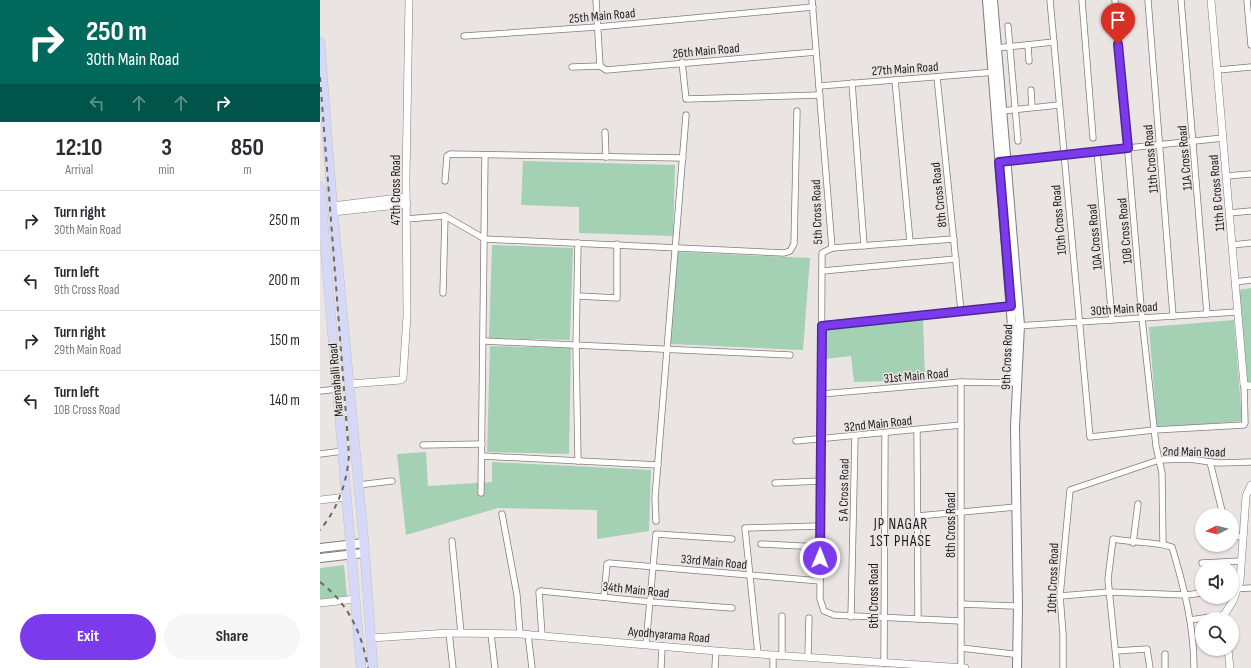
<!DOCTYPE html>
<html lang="en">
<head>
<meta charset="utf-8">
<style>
  :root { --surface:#fff; --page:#f7f7f7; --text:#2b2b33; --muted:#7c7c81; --line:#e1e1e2; --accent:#7c3aed }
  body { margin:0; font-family:"Sofia Sans Condensed",sans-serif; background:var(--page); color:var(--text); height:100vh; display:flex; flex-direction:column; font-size:15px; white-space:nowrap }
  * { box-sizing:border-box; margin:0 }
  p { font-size:13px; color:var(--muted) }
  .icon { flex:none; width:22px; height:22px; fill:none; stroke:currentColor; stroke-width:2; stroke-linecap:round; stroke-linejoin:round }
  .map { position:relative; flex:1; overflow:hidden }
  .panel { display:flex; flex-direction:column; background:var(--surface); width:320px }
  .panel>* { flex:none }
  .hud { background:#00695c; color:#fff; overflow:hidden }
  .needle { width:26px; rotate:264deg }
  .fabs { position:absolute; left:875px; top:508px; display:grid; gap:8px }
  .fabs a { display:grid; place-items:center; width:44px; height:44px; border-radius:50%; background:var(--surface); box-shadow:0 1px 3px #0004; font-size:20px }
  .pin { position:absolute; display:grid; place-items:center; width:34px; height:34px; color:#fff; margin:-41px -17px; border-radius:50% 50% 50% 0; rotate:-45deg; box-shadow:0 0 4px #0007 }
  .pin .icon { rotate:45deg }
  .me { position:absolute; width:44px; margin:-22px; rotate:1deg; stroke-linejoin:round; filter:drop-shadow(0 0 3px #0008) }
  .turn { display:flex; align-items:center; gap:14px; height:84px; padding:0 20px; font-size:18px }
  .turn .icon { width:52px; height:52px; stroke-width:2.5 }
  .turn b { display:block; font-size:28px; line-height:34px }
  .lanes { display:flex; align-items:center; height:38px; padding:0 20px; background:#0003; justify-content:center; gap:20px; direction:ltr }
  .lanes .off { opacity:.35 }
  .eta { display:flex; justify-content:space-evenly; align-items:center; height:68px; text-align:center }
  .eta b { font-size:24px; font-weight:700; line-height:28px }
  .cta { display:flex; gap:8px; margin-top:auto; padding:8px 20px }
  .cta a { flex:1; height:46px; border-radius:24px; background:var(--accent); color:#fff; font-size:16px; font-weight:700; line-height:46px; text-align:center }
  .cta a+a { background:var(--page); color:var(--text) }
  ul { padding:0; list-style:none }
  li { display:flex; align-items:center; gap:12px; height:60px; padding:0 20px; border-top:1px solid var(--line) }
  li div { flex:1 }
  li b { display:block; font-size:15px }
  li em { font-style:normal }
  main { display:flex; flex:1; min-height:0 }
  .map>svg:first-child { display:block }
  .green { fill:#a4d0b3 }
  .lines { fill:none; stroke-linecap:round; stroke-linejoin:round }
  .minor-casing { stroke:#817d7b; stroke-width:7 }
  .tertiary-casing { stroke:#817d7b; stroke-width:8 }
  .secondary-casing { stroke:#817d7b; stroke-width:10 }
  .primary-casing { stroke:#c4c4c4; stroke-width:10 }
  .minor { stroke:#fff; stroke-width:5.5 }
  .tertiary { stroke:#fff; stroke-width:7 }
  .secondary { stroke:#fff; stroke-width:8 }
  .primary { stroke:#d5d9f7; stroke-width:9 }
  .rail { stroke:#6b6967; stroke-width:2; stroke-dasharray:5 5; stroke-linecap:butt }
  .route-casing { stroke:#51269a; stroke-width:10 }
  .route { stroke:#7c3aed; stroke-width:7 }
  .labels { text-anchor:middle; stroke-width:3; stroke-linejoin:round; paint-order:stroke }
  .street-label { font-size:13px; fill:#1d1c1b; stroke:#eae5e3 }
  .quarter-label { font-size:15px; letter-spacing:1px; fill:#1d1c1b; stroke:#eae5e3 }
</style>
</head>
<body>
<main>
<section class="panel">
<div class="hud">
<div class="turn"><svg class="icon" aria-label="right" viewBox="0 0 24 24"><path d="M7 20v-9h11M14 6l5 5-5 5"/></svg><div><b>250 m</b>30th Main Road</div></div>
<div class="lanes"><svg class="icon off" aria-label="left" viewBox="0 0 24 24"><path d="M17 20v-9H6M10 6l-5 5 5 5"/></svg><svg class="icon off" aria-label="ahead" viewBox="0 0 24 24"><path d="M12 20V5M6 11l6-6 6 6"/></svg><svg class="icon off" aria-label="ahead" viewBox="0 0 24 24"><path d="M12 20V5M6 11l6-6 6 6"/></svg><svg class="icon" aria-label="right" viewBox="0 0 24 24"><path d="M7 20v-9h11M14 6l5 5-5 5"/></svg></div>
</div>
<div class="eta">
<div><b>12:10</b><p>Arrival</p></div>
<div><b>3</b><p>min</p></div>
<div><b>850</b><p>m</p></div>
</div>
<ul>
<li><svg class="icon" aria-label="right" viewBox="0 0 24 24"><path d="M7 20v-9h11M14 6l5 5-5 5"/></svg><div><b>Turn right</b><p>30th Main Road</p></div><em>250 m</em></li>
<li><svg class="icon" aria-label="left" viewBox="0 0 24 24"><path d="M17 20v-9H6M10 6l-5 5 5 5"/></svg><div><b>Turn left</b><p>9th Cross Road</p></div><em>200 m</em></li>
<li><svg class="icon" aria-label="right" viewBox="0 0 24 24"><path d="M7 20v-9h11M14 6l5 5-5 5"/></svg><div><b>Turn right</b><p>29th Main Road</p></div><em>150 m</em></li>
<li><svg class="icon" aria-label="left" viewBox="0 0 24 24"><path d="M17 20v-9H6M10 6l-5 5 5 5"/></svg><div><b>Turn left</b><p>10B Cross Road</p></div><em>140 m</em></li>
</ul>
<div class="cta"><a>Exit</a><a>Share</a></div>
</section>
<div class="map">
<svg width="931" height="668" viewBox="0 0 931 668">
  <rect width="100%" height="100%" fill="#eae5e3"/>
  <!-- green -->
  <g class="green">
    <path d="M 203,161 L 355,165 L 353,236 L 259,233 L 259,207 L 201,205 Z"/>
    <path d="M 172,245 L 253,248 L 250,340 L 169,338 Z"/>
    <path d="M 357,252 L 490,258 L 483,350 L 350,344 Z"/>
    <path d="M 931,288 L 931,384 L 926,384 L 919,290 Z"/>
    <path d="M 603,318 L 605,380 L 534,382 L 531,356 L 505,359 L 505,327 Z"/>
    <path d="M 914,320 L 922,421 L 837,428 L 829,327 Z"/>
    <path d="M 170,346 L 251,348 L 249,454 L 167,452 Z"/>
    <path d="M 106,452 L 108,486 L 172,482 L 172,462 L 331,470 L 329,531 L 277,539 L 277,510 L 178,508 L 86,535 L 77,454 Z"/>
    <path d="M 24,565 L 27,596 L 0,599 L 0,568 Z"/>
  </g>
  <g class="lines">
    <defs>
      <g id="minor">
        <path d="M 276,0 L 280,66"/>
        <path d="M 492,0 L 512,248 L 502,253 L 500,599 L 504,611 L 514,615 L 641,621"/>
        <path d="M 730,0 L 770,437 L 834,430 L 924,425 L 925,423 L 924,385"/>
        <path d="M 762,0 L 773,138"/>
        <path d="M 795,0 L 822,318 L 836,446 L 842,473 L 843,544"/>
        <path d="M 828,0 L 853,316"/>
        <path d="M 861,0 L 887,314"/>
        <path d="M 927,0 L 931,45"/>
        <path d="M 688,26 L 698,141"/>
        <path d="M 144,36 L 277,27 L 493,7"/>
        <path d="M 708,45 L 709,61"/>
        <path d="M 676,48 L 734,42"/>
        <path d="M 362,62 L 366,99 L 500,95"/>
        <path d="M 280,66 L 286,70 L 496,52"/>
        <path d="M 252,67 L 280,66"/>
        <path d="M 898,70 L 931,67"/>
        <path d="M 617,77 L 641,311"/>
        <path d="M 575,80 L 590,242"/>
        <path d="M 532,83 L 544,246"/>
        <path d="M 499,86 L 676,72"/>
        <path d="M 711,90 L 712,107"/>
        <path d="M 682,111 L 739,105"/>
        <path d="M 285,132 L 286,157"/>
        <path d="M 777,151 L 792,320"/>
        <path d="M 683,161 L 903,138"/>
        <path d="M 906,176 L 931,174"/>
        <path d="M 125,181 L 127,156 L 130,154 L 363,158"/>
        <path d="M 909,213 L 931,211"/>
        <path d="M 86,219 L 125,216 L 165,239 L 464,253 L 470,251 L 474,244 L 477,111"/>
        <path d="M 912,245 L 931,243"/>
        <path d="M 512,248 L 634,239"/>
        <path d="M 502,271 L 636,259"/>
        <path d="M 915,282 L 931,280"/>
        <path d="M 123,293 L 125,216"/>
        <path d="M 258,296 L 297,298 L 297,244"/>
        <path d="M 501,325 L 691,306"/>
        <path d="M 696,326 L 917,312"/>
        <path d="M 164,341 L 470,355"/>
        <path d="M 641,382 L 641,667"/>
        <path d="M 0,391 L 18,389"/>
        <path d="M 501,394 L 641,382 L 692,383"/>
        <path d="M 597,430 L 598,619"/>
        <path d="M 476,441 L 641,425"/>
        <path d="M 103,445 L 162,444"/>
        <path d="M 0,454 L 23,451"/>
        <path d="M 162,456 L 338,465"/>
        <path d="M 258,461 L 256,346 L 258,243"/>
        <path d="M 890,462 L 903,515"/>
        <path d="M 455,483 L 501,481"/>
        <path d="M 38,485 L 72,481"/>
        <path d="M 161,493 L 165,155"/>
        <path d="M 182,514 L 197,595 L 200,634"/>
        <path d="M 598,516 L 696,507"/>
        <path d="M 336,521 L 335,498 L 366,115"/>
        <path d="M 912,536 L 923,537"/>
        <path d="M 132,541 L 141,633"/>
        <path d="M 813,543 L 818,504"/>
        <path d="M 441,544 L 500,547"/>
        <path d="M 882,563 L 921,561"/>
        <path d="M 912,589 L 931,588"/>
        <path d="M 284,596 L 287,564 L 289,563 L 500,581"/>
        <path d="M 740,596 L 789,592 L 866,595 L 882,593"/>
        <path d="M 641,604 L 694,606"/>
        <path d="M 462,616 L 462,655"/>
        <path d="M 531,617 L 535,436"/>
        <path d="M 870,620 L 904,615"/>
        <path d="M 129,633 L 133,668"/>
        <path d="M 171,634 L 175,668"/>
        <path d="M 208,634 L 212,668"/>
        <path d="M 222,636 L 219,592 L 221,591 L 331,602 L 412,608"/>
        <path d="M 326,644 L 336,534 L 412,539"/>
        <path d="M 641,648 L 693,654"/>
        <path d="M 796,651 L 827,649 L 830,668"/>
        <path d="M 438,654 L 425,528 L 500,526"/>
        <path d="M 488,656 L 489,618"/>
        <path d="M 564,663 L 565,434"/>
        <path d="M 341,668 L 342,646"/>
        <path d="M 395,668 L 396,651"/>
        <path d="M 453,668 L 453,655"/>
        <path d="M 743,668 L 743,634 L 740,596 L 750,490 L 839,460 L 869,459 L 898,463 L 931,462"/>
        <path d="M 797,668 L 788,579 L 793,539 C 813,543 834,541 852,547 C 864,587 874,626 874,668"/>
        <path d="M 845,668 L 845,654"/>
      </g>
      <g id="tertiary">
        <path d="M 891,0 L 924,385 L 931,386"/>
        <path d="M 12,206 L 86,197"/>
        <path d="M 13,212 L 87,204"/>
        <path d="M 29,384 L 81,380 L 83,378 L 87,315 L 86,179 L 89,0"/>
        <path d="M 0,500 L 26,497"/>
        <path d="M 0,603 L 36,599"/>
        <path d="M 904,619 L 904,615 L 913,601 L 920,581 L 926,496 L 931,485"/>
        <path d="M 51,638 L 129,633 L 200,634 L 396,651 L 645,668"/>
        <path d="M 908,649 L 910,668"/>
      </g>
      <g id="secondary">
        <path d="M 667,0 L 692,326 L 692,381"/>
        <path d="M 673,0 L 700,325 L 695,427 L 698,607 L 697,668"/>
        <path d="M 0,548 L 44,543"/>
        <path d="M 0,558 L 44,553"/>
      </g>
      <g id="primary">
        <path d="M 0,42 L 13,212 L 44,543 L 53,668"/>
        <path d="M 0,187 L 41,668"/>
      </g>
    </defs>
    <!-- minor casing -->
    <use href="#minor" class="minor-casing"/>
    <!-- tertiary casing -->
    <use href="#tertiary" class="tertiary-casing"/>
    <!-- secondary casing -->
    <use href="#secondary" class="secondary-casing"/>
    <!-- primary casing -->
    <use href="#primary" class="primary-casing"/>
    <!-- minor -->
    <use href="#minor" class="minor"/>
    <!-- tertiary -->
    <use href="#tertiary" class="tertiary"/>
    <!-- secondary -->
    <use href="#secondary" class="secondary"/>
    <!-- primary -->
    <use href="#primary" class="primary"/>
    <!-- rail -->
    <g class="rail">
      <path d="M 0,77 L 29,455 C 27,483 18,508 0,530"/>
      <path d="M 0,582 C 29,604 42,634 48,668"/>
    </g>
  </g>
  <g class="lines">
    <defs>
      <path id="route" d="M 500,558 L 502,326 L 691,306 L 679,162 L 808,148 L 798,44"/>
    </defs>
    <!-- route casing -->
    <use href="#route" class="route-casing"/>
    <!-- route -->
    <use href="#route" class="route"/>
  </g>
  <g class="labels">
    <!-- street labels -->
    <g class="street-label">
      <text transform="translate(282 15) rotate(-5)" y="5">25th Main Road</text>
      <text transform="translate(386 50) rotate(-5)" y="5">26th Main Road</text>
      <text transform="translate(585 68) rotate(-4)" y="5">27th Main Road</text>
      <text transform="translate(864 158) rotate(-95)" y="5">11A Cross Road</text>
      <text transform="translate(830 159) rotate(-95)" y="5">11th Cross Road</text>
      <text transform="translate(75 190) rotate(-90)" y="5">47th Cross Road</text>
      <text transform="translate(896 193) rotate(-95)" y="5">11th B Cross Road</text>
      <text transform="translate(618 195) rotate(-96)" y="5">8th Cross Road</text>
      <text transform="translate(496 212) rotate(-92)" y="5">5th Cross Road</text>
      <text transform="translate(738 220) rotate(-95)" y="5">10th Cross Road</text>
      <text transform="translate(804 231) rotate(-95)" y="5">10B Cross Road</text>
      <text transform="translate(774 237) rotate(-95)" y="5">10A Cross Road</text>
      <text transform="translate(804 308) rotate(-4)" y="5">30th Main Road</text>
      <text transform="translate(686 357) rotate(-88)" y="5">9th Cross Road</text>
      <text transform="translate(596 375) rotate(-5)" y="5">31st Main Road</text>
      <text transform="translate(15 380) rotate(-95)" y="5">Marenahalli Road</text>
      <text transform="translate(558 423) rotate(-6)" y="5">32nd Main Road</text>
      <text transform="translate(874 451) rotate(1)" y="5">2nd Main Road</text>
      <text transform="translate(523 490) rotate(-89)" y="5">5 A Cross Road</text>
      <text transform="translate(630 525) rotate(-90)" y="5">8th Cross Road</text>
      <text transform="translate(394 561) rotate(5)" y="5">33rd Main Road</text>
      <text transform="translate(732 578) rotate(-88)" y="5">10th Cross Road</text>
      <text transform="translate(316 589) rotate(6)" y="5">34th Main Road</text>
      <text transform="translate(553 596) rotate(-90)" y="5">6th Cross Road</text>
      <text transform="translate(349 634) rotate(5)" y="5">Ayodhyarama Road</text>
    </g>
    <!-- quarter labels -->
    <g class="quarter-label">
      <text x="581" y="529">JP NAGAR<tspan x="581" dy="17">1ST PHASE</tspan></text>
    </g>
  </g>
</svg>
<div class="fabs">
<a><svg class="needle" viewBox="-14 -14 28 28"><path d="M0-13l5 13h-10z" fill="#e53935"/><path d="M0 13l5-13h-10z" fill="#7c7c81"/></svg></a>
<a><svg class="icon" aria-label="sound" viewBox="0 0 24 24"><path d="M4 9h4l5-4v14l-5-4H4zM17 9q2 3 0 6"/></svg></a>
<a><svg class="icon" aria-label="search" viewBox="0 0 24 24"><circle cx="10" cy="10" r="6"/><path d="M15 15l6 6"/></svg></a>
</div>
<div class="pin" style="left:798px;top:44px;background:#d93025"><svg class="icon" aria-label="arrive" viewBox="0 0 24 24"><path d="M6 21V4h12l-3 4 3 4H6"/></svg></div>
<svg class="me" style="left:500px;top:558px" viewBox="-20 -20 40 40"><circle r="17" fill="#7c3aed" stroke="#fff" stroke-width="3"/><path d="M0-11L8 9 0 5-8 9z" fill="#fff"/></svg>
</div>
</main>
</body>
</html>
